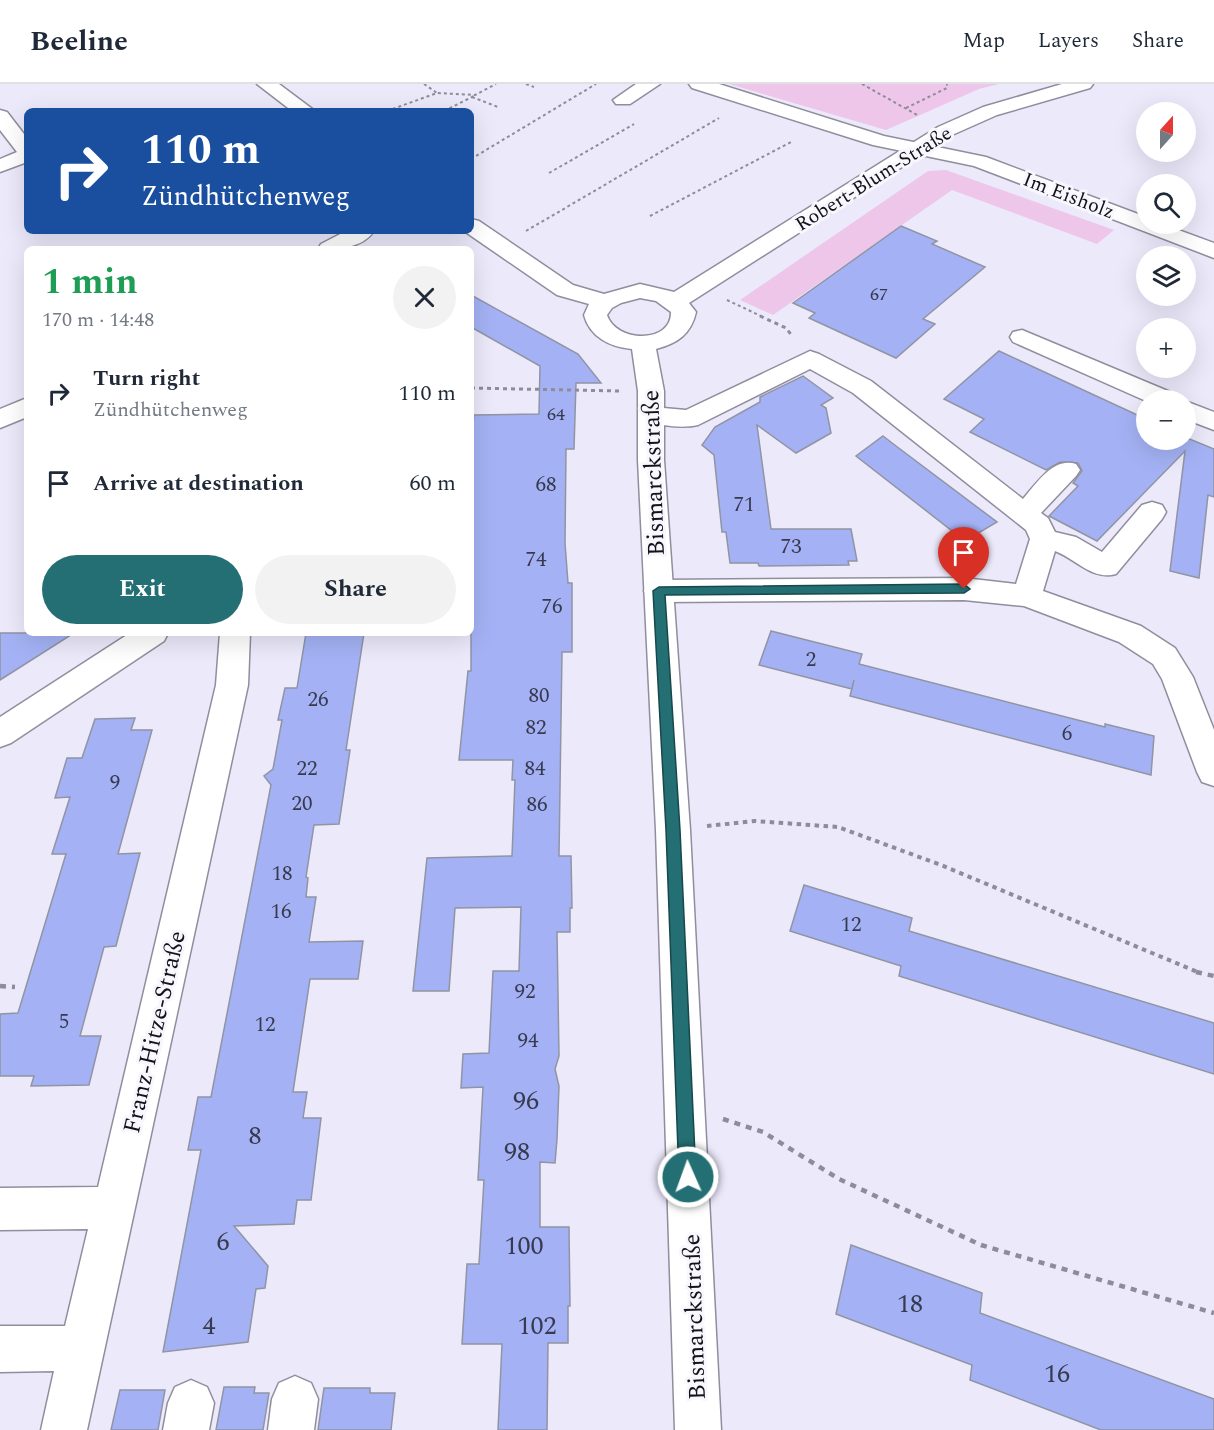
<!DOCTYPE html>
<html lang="en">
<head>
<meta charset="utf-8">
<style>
  :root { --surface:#fff; --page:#f2f2f3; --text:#1f2937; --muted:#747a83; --line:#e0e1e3; --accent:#246f73 }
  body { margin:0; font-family:Spectral,serif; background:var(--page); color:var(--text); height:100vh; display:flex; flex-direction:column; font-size:22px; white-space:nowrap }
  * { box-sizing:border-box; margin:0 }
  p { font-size:20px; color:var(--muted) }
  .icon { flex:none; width:33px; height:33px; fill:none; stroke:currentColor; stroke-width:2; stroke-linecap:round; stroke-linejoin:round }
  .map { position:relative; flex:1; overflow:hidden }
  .sheet { position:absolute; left:24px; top:162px; width:450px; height:390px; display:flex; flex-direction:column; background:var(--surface); border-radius:9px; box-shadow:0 6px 24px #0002 }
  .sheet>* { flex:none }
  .hud { position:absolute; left:24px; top:24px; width:450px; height:126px; border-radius:9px; box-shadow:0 6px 24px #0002; background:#1a4fa0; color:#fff; overflow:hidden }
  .needle { width:39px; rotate:21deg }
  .tools { position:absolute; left:1136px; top:18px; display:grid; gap:12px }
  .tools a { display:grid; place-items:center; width:60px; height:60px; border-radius:50%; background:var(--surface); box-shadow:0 6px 24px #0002; font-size:30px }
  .pin { position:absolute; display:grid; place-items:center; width:51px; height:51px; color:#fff; margin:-62px -26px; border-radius:50% 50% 50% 0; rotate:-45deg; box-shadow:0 0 6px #0007 }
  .pin .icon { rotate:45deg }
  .me { position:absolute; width:66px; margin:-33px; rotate:358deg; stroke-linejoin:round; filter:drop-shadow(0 0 4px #0008) }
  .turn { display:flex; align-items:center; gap:21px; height:126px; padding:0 18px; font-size:27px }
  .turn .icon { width:78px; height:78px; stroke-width:2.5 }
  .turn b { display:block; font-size:42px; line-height:51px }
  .round { display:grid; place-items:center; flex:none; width:63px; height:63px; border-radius:32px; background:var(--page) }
  .head { display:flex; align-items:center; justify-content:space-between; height:102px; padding:0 18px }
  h1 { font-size:36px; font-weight:700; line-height:45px; color:#1e9e55 }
  .button { display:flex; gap:12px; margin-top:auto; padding:12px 18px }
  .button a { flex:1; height:69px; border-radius:36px; background:var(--accent); color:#fff; font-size:24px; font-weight:700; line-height:69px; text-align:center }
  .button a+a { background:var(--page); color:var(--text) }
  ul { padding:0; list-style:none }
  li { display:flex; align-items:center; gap:18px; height:90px; padding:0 18px }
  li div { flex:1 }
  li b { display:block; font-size:22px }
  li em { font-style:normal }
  header { display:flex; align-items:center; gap:36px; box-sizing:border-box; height:84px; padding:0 30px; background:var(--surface); border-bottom:2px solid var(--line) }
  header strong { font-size:28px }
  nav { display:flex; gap:33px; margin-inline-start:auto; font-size:21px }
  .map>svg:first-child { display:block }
  .green { fill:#eec6e9 }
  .building { fill:#a4b2f5; stroke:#9094a3; stroke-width:1.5 }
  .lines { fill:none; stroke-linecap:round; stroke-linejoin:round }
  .minor-casing { stroke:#908d9d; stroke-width:3 }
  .major-casing { stroke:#908d9d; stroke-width:3 }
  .path-far3 { stroke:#8e8c99; stroke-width:2; stroke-dasharray:3 3; stroke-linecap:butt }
  .path-far2 { stroke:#8e8c99; stroke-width:3; stroke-dasharray:4 4; stroke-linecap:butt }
  .path-far1 { stroke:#8e8c99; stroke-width:4; stroke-dasharray:4.5 4.5; stroke-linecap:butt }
  .path { stroke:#8e8c99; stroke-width:4.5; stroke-dasharray:6 6; stroke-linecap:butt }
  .minor { fill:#fff; fill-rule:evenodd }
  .major { fill:#fff; fill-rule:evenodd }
  .route { fill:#246f73; stroke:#17484b; stroke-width:1.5 }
  .labels { text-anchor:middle; stroke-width:6; stroke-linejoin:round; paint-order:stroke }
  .far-number-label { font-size:18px; fill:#373a4f }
  .far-street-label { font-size:20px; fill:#131218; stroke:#f8f7fe }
  .number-label { font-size:21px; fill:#373a4f }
  .street-label { font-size:24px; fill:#131218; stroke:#f8f7fe }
  .near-number-label { font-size:26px; fill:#373a4f }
</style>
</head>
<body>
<header>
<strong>Beeline</strong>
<nav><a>Map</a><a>Layers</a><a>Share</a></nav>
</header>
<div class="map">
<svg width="1214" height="1346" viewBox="0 0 1214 1346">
  <rect width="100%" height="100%" fill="#ebe9fa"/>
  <!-- green -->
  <g class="green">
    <path d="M 729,0 L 999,0 L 979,5 L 886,46 Z"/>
    <path d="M 946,86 L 1114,146 L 1097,160 L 952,106 L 773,231 L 740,216 L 928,87 Z"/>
  </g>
  <!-- building -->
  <g class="building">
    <path d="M 901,142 L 937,157 L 932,160 L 985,183 L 923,235 L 935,240 L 896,274 L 809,234 L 815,229 L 793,219 Z"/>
    <path d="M 471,211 L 578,270 L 601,299 L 576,299 L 574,365 L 566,365 L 565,459 L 568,499 L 572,499 L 572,568 L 562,568 L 559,772 L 571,772 L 572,824 L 570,824 L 570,848 L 557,848 L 559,972 L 555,985 L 559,1002 L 557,1055 L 555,1079 L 540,1078 L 540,1143 L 569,1143 L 570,1222 L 568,1222 L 568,1259 L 548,1259 L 547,1346 L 498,1346 L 502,1260 L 462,1260 L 467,1180 L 479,1180 L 484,1096 L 478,1096 L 483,1003 L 461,1004 L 463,970 L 489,969 L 493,887 L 519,887 L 521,823 L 455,824 L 449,907 L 413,907 L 427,774 L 512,772 L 515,696 L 512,696 L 513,676 L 459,676 L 468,587 L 471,587 L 471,365 L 474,331 L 539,330 L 540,282 L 471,243 Z"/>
    <path d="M 999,267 L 1146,335 L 1146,356 L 1185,356 L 1185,353 L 1214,365 L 1214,413 L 1208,411 L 1199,494 L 1170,487 L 1185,367 L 1097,457 L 1049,432 L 1078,402 L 1073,399 L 1082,387 L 1078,379 L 1060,378 L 1046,386 L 970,348 L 984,335 L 944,315 Z"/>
    <path d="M 803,292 L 833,314 L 821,321 L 826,324 L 831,349 L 796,369 L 757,341 L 771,445 L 851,445 L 857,477 L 848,477 L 849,481 L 759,482 L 758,479 L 730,479 L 726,448 L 722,448 L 714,371 L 702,361 L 715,343 L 760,318 L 760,313 Z"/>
    <path d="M 883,352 L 896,362 L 997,438 L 965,457 L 856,372 Z"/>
    <path d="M 771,547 L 862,570 L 859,580 L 1105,643 L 1105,640 L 1154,652 L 1151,691 L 850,612 L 854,596 L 852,605 L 759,581 Z"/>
    <path d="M 0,549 L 74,549 L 0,596 Z"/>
    <path d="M 306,549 L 364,549 L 346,666 L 350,666 L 339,740 L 314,741 L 306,793 L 308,794 L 306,813 L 316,813 L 309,858 L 363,857 L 358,895 L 310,895 L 293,1008 L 307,1008 L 303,1034 L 321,1034 L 311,1116 L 297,1116 L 294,1140 L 234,1142 L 268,1182 L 265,1204 L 256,1205 L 248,1258 L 163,1268 L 201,1066 L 188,1066 L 198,1013 L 211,1013 L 271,701 L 264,692 L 273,685 L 282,636 L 278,636 L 285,604 L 297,604 Z"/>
    <path d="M 135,634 L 131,646 L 152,646 L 118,770 L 140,769 L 116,862 L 104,863 L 80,952 L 101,952 L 89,1001 L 31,1002 L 34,992 L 0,992 L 0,930 L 18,929 L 66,770 L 52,770 L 70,713 L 55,714 L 67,674 L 82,674 L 95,635 Z"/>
    <path d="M 804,801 L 912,834 L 909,847 L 1214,939 L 1214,990 L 899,892 L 901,882 L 790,847 Z"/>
    <path d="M 851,1161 L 982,1209 L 980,1229 L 1214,1315 L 1214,1346 L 1101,1346 L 970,1296 L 972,1281 L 836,1230 Z"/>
    <path d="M 224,1303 L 255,1303 L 254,1309 L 269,1309 L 263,1346 L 216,1346 Z"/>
    <path d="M 324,1304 L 370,1304 L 370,1309 L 395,1309 L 391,1346 L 318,1346 Z"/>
    <path d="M 120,1306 L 165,1306 L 158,1346 L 111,1346 Z"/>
  </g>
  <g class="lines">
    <defs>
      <g id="minor">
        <path d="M 636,0 L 660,0 L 630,20 L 616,20 L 613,16 Z"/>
        <path d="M 689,0 L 719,0 L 884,52 L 986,73 L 1146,133 L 1146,140 L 1162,140 L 1214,159 L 1214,174 L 974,82 L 873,61 L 692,4 Z"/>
        <path d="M 0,26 L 7,28 L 27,54 L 27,78 L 0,88 L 0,75 L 17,68 L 0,46 Z"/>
        <path d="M 346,147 L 374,147 C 362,165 337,165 318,165 L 321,160 Z"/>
        <path d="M 1022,246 L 1175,310 L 1179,316 L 1146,317 L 1013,258 L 1010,253 L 1013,248 Z"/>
        <path d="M 810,267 L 819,270 L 871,297 L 1023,415 C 1037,399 1053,373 1076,380 L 1080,386 L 1076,392 L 1041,429 L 1048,434 L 1055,448 L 1076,453 L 1102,468 L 1142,421 L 1152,418 L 1162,421 L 1166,428 L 1162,435 L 1116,490 C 1093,497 1076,475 1055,467 L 1043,507 L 1141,542 L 1175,564 L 1193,593 L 1214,646 L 1214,702 L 1202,698 L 1197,688 L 1162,595 L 1153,580 L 1119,558 L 1024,522 L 964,516 L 659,518 L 649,515 L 644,507 L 649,499 L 659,496 L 964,494 L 1016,500 L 1030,455 L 1026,446 L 853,309 L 810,285 L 698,341 C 681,345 660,341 643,337 L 639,331 L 643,325 L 652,323 L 686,326 Z"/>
        <path d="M 27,314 L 27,333 L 0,344 L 0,325 Z"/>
        <path d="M 1185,317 L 1214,328 L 1214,346 L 1185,335 Z"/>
        <path d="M 130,549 L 168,549 L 164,557 L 11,659 L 0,663 L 0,633 Z"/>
        <path d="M 220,549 L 250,549 L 248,601 L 87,1346 L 41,1346 L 54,1287 L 0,1288 L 0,1242 L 65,1242 L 88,1145 L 0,1146 L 0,1104 L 98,1103 L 216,601 Z"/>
        <path d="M 295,1292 L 311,1299 L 318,1315 L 314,1346 L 268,1346 L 272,1315 L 279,1299 Z"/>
        <path d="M 191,1296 L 207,1303 L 214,1319 L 209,1346 L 163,1346 L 168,1319 L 175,1303 Z"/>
      </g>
      <g id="major">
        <path d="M 257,0 L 279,0 L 315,27 L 292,27 Z"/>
        <path d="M 1062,0 L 1093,0 L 1090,4 L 997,31 L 952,51 L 689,219 L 696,228 C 691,250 678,259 656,265 L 664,307 L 664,376 L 690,746 L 721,1346 L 675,1346 L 656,746 L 638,376 L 638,307 L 632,265 C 610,263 590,253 584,231 L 589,220 L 557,211 L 464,147 L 471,147 L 471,135 L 479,137 L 573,201 L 604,210 L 640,200 L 674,208 L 938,43 L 983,23 ZM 640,214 L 656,217 L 671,228 C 672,260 616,259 607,231 L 612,224 L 621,219 Z"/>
      </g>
    </defs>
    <!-- minor casing -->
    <use href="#minor" class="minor-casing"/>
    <!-- major casing -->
    <use href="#major" class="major-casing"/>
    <!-- path-far3 -->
    <g class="path-far3">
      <path d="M 424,0 L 437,9"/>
      <path d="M 526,0 L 534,3"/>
      <path d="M 862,0 L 919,32"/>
      <path d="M 472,13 L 498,23"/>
      <path d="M 906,24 L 947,4 L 947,0"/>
      <path d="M 387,27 L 437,9 L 475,11 L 496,0"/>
      <path d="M 444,27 L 474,12"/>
      <path d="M 471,75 L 596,0"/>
      <path d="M 549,89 L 634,40"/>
      <path d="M 650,132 L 793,57"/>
      <path d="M 526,147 L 719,34"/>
      <path d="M 727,216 L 763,233"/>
    </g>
    <!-- path-far2 -->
    <g class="path-far2">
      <path d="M 760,232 L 786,244 L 793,253"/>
      <path d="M 471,304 L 620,307"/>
    </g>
    <!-- path-far1 -->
    <path class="path-far1" d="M 707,742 L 755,737 L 838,743 L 941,781 L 1200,889"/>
    <!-- path -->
    <g class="path">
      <path d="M 1196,888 L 1214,892"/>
      <path d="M 0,902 L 15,903"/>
      <path d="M 723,1035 L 763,1048 L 839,1095 L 981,1161 L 1214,1229"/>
    </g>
    <!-- minor -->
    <use href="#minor" class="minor"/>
    <!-- major -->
    <use href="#major" class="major"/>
  </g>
  <!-- route -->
  <path class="route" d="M 964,500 L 970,505 L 964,509 L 665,511 L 680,746 L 696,1093 L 694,1099 L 688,1101 L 682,1099 L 679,1093 L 666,746 L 653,507 L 659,503 Z"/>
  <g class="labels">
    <!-- far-number labels -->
    <g class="far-number-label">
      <text x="879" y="216">67</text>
      <text x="556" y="336">64</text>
    </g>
    <!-- far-street labels -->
    <g class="far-street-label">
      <text transform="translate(873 94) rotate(-32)" y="7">Robert-Blum-Straße</text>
      <text transform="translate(1069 111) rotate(21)" y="7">Im Eisholz</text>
    </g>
    <!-- number labels -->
    <g class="number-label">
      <text x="546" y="407">68</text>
      <text x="744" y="427">71</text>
      <text x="791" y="469">73</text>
      <text x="536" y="482">74</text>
      <text x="552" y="529">76</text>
      <text x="811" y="582">2</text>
      <text x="539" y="618">80</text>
      <text x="318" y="622">26</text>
      <text x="536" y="650">82</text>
      <text x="1067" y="656">6</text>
      <text x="307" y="691">22</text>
      <text x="535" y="691">84</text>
      <text x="115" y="705">9</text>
      <text x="302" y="726">20</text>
      <text x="537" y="727">86</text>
      <text x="282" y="796">18</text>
      <text x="281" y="834">16</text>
      <text x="851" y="847">12</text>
      <text x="525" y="914">92</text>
      <text x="64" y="944">5</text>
      <text x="265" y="947">12</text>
      <text x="528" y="963">94</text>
    </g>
    <!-- street labels -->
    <g class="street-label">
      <text transform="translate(653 389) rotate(-92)" y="8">Bismarckstraße</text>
      <text transform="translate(154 948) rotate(-77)" y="8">Franz-Hitze-Straße</text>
      <text transform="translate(694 1233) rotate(-92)" y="8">Bismarckstraße</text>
    </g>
    <!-- near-number labels -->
    <g class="near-number-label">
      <text x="526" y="1025">96</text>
      <text x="255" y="1060">8</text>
      <text x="517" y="1076">98</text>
      <text x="223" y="1166">6</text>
      <text x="524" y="1170">100</text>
      <text x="910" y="1228">18</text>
      <text x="209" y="1250">4</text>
      <text x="537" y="1250">102</text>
      <text x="1057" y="1298">16</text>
    </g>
  </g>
</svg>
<div class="tools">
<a><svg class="needle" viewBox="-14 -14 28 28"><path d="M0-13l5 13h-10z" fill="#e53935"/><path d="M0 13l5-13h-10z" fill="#747a83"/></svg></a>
<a><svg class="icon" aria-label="search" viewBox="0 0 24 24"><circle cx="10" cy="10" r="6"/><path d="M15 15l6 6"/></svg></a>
<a><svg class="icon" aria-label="layers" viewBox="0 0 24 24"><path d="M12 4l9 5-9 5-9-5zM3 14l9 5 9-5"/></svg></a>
<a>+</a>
<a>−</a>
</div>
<div class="pin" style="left:964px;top:505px;background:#d93025"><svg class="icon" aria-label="arrive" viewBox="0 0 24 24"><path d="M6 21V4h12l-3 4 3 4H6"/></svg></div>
<svg class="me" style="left:688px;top:1093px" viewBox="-20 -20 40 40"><circle r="17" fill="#246f73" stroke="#fff" stroke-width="3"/><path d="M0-11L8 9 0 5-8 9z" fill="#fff"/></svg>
<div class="hud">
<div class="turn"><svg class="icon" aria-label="right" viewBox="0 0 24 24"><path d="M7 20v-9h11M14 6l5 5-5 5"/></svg><div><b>110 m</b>Zündhütchenweg</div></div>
</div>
<section class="sheet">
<div class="head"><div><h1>1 min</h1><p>170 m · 14:48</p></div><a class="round"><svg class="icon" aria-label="close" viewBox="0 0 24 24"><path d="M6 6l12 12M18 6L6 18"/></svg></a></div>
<ul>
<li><svg class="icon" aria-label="right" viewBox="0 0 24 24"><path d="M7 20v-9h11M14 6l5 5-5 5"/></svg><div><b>Turn right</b><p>Zündhütchenweg</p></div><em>110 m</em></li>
<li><svg class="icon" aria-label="arrive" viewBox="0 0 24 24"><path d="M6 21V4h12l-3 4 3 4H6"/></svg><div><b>Arrive at destination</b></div><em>60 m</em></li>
</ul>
<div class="button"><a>Exit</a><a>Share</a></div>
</section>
</div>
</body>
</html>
